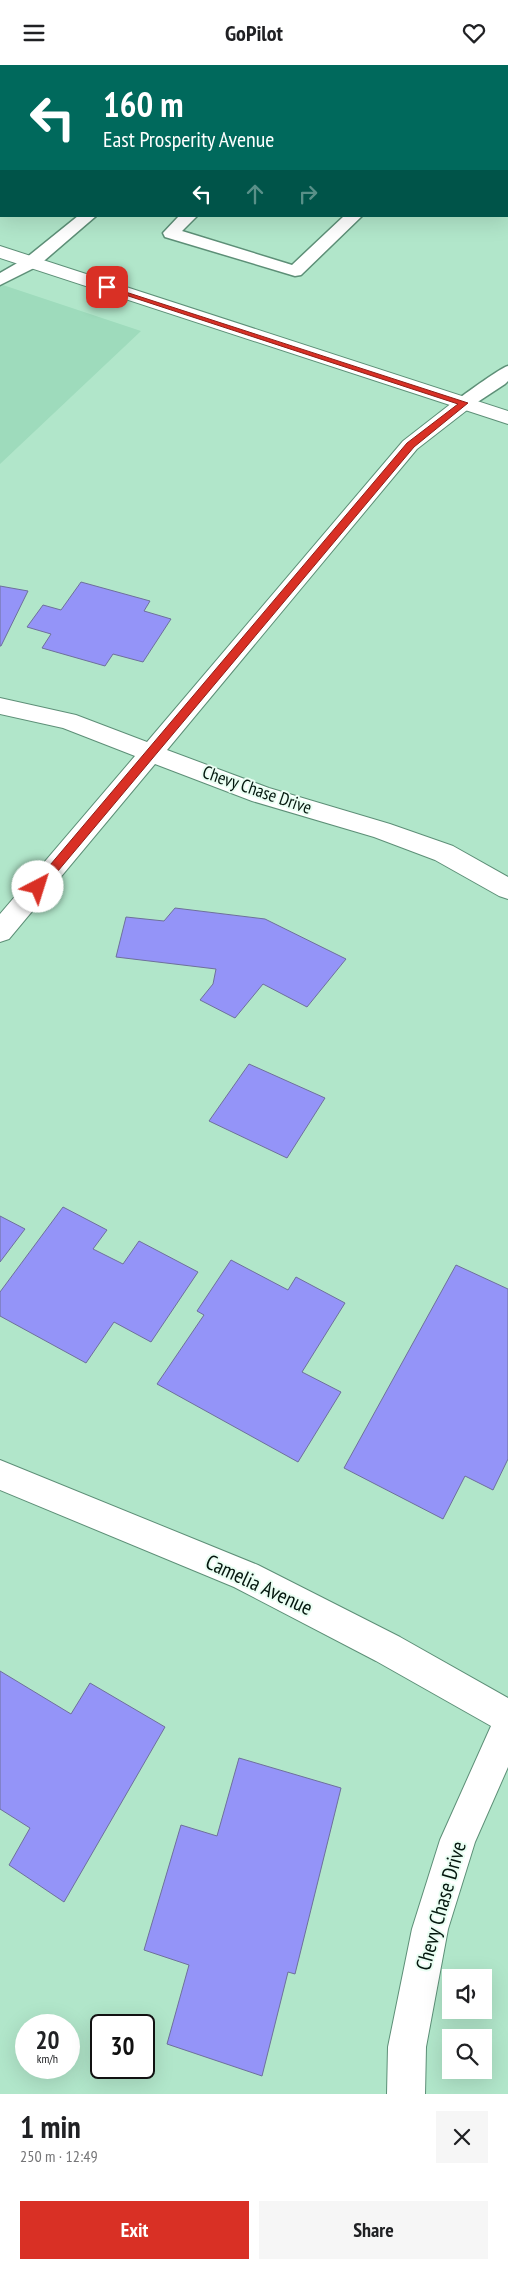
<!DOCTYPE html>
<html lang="en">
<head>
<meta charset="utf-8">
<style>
  :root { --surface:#fff; --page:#f6f6f6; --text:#202124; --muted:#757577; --accent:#d93025 }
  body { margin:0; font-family:"PT Sans Narrow",sans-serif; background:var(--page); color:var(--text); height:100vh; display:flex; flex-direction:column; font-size:19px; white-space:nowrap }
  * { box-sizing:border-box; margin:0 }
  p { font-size:16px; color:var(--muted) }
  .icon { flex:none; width:28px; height:28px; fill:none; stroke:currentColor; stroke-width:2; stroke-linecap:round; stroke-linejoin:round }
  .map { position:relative; height:2029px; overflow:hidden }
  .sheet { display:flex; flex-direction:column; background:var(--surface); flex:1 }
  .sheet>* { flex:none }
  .hud { position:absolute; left:0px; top:0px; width:509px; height:152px; box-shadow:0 5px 20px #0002; background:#00695c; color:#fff; overflow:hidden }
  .tools { position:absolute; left:442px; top:1904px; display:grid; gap:10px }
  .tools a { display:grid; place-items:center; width:50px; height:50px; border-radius:0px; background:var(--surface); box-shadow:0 5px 20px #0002; font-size:25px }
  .speed { position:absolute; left:15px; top:1949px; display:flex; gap:10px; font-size:25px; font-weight:700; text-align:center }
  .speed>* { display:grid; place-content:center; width:65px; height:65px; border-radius:50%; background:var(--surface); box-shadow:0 5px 20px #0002; line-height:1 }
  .speed small { font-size:12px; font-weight:400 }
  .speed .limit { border:2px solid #111; border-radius:8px; background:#fff; color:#111 }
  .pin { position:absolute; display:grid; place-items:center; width:42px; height:42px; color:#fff; margin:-21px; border-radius:10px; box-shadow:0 2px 8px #0006 }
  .me { position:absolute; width:55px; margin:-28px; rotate:40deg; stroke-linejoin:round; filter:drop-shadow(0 0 4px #0008) }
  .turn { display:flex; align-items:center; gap:18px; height:105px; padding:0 20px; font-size:22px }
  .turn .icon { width:65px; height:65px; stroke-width:2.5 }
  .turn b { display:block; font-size:35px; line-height:42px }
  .lanes { display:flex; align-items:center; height:48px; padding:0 20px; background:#0003; justify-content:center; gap:25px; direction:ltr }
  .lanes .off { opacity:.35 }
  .round { display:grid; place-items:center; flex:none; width:52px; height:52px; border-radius:0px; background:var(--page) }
  .head { display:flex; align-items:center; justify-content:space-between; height:85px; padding:0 20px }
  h1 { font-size:30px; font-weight:600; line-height:38px }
  .button { display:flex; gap:10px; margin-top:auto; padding:10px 20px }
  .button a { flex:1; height:58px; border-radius:0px; background:var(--accent); color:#fff; font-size:20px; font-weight:600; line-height:58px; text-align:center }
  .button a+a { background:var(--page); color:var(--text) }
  header { display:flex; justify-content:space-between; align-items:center; height:65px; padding:0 20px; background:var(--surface); font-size:22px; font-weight:600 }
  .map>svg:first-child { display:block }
  .built { fill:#9edbbc }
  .building { fill:#9494f8; stroke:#6e709b }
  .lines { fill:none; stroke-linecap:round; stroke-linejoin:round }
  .service-casing { stroke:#5d8f77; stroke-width:3 }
  .minor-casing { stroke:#5d8f77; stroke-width:2 }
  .secondary-casing { stroke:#5d8f77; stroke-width:2 }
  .service { fill:#fff; fill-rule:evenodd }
  .minor { fill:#fff; fill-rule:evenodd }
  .secondary { fill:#fff; fill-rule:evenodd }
  .route { fill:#d93025; stroke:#8d1f18 }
  .labels { text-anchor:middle; stroke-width:4; stroke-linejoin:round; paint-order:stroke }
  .street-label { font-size:18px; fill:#04170e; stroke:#eafef3 }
  .near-street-label { font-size:21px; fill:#04170e; stroke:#eafef3 }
</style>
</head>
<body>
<header><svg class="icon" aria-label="menu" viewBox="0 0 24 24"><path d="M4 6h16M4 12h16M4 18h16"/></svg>GoPilot<svg class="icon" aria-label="heart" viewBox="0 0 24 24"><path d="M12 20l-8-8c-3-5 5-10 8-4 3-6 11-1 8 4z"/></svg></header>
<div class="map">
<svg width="508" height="2029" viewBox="0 0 508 2029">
  <rect width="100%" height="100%" fill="#b1e6ca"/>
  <!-- built -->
  <path class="built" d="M 0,219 L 141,266 L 0,399 Z"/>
  <!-- building -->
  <g class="building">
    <path d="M 81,517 L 150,536 L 144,546 L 171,554 L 143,597 L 113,589 L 105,601 L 42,583 L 51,569 L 27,562 L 43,540 L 61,545 Z"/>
    <path d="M 0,521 L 28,526 L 1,581 L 0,581 Z"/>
    <path d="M 175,843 L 265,854 L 346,894 L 307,942 L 263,919 L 235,953 L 200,935 L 213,919 L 216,904 L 116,892 L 126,852 L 164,856 Z"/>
    <path d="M 249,999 L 325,1033 L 287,1093 L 209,1056 Z"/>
    <path d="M 63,1142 L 107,1165 L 93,1184 L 123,1199 L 139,1176 L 198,1207 L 151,1277 L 114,1257 L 86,1298 L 0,1251 L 0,1227 Z"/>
    <path d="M 0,1151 L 25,1164 L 0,1197 Z"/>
    <path d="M 231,1195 L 288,1225 L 296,1212 L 345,1238 L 302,1307 L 341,1327 L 298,1397 L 157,1319 L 204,1250 L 197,1246 Z"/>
    <path d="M 456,1200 L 508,1224 L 508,1394 L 493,1425 L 465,1411 L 443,1454 L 344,1403 Z"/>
    <path d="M 0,1606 L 71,1649 L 90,1618 L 165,1662 L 64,1837 L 9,1800 L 30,1763 L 0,1744 Z"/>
    <path d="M 239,1693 L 341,1723 L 295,1909 L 288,1907 L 262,2011 L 167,1979 L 189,1900 L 144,1885 L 181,1760 L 217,1771 Z"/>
  </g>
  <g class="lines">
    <defs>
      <g id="service">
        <rect x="416" y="0" width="16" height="1"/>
        <path d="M 0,20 L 1,21 L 1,30 L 0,30 Z"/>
        <path d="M 1,72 L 1,82 L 0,83 L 0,73 Z"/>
        <rect x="0" y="123" width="1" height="10"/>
        <path d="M 78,151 L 96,151 L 38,201 L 0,220 L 0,208 L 26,193 Z"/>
        <path d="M 179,151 L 197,151 L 182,166 L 292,200 L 344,151 L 362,151 L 301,210 L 295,211 L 165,172 L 163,168 Z"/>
        <path d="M 508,301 L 508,316 L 505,319 L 470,342 L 458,342 L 455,338 L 458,334 C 468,327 500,303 508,301 Z"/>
      </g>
      <g id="minor">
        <path d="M 464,332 L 471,334 L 474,338 L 471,342 L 417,384 L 167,685 L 269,723 L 390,759 L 453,781 L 508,812 L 508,834 L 499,831 L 435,795 L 374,772 L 252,736 L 155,699 L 9,874 L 0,877 L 0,849 L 135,691 L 63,663 L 0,649 L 0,633 L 76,650 L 147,677 L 403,376 L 457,334 Z"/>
        <path d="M 0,1395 L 258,1500 L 400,1572 L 508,1633 L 508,1702 L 475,1777 L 448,1864 L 426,1982 L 425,2029 L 387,2029 L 388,1982 L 412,1864 L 440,1775 L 491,1661 L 376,1596 L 234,1522 L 0,1425 Z"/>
      </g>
      <path id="secondary" d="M 0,181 L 508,346 L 508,359 L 0,193 Z"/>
    </defs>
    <!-- service casing -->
    <use href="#service" class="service-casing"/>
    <!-- minor casing -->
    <use href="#minor" class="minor-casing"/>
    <!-- secondary casing -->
    <use href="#secondary" class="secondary-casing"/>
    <!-- service -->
    <use href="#service" class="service"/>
    <!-- minor -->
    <use href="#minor" class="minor"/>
    <!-- secondary -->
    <use href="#secondary" class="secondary"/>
  </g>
  <!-- route -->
  <path class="route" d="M 104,220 L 468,338 L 414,382 L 42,825 L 38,826 L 33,822 L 34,819 L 407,378 L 458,339 L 104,223 Z"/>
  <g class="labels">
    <!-- street labels -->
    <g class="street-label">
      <text transform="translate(257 725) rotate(19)" y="6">Chevy Chase Drive</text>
    </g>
    <!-- near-street labels -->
    <g class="near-street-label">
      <text transform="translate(259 1520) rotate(25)" y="7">Camelia Avenue</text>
      <text transform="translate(441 1841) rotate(-74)" y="7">Chevy Chase Drive</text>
    </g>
  </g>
</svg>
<div class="tools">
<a><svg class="icon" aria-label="sound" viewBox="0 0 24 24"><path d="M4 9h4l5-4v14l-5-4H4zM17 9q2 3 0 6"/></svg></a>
<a><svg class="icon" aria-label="search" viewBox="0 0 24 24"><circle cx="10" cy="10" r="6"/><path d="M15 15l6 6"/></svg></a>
</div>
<div class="speed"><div>20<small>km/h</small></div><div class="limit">30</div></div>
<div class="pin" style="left:107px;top:222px;background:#d93025"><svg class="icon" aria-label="arrive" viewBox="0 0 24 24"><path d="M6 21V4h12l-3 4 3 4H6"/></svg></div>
<svg class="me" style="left:38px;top:822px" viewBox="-20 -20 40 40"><circle r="19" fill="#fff"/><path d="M0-13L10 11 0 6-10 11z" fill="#d93025"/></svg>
<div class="hud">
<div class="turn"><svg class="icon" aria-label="left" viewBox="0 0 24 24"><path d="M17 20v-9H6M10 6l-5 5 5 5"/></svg><div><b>160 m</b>East Prosperity Avenue</div></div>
<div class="lanes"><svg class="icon" aria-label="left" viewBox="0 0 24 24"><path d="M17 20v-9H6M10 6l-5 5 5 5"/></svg><svg class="icon off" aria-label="ahead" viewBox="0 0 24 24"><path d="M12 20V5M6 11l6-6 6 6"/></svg><svg class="icon off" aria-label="right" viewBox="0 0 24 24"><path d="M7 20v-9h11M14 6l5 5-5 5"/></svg></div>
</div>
</div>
<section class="sheet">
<div class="head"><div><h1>1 min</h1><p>250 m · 12:49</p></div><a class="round"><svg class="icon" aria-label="close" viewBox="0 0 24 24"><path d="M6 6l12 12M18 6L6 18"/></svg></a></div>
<div class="button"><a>Exit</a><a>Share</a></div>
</section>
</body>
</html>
